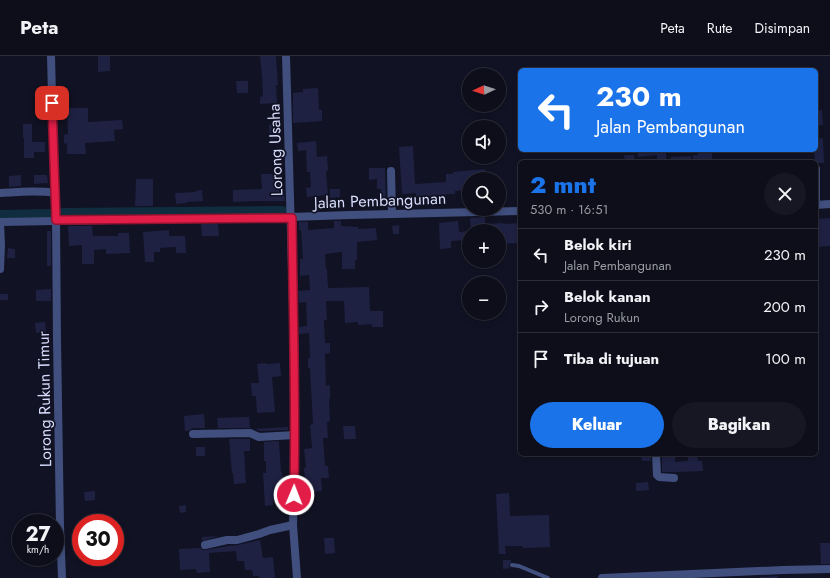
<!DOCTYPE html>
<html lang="id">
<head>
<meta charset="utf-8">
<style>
  :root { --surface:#0d0e1a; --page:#161723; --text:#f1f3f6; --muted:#9a9ca2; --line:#2d2e39; --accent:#1a73e8 }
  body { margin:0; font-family:Jost,sans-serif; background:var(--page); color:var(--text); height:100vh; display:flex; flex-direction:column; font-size:15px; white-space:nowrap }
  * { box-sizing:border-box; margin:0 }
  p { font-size:13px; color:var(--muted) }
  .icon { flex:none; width:22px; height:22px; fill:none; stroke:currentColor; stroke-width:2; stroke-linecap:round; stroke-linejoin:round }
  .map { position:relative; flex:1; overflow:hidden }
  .sheet { position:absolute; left:518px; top:104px; width:300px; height:296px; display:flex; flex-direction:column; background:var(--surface); border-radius:6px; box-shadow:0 2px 6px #0003,0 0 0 1px var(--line) }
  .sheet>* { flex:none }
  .guide { position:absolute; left:518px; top:12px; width:300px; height:84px; border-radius:6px; box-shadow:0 2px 6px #0003,0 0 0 1px var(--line); background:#1a73e8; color:#fff; overflow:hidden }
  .needle { width:26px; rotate:266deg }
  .tools { position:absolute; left:462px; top:12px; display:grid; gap:8px }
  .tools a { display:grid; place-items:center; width:44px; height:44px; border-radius:50%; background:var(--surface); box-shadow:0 2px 6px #0003,0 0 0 1px var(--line); font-size:20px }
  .speed { position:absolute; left:12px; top:458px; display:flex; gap:8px; font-size:20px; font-weight:700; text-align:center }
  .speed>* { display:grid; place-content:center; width:52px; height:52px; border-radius:50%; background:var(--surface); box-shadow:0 2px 6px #0003,0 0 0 1px var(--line); line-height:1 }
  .speed small { font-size:10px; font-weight:400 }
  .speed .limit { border:6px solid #d22; background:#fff; color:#111 }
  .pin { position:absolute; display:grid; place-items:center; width:34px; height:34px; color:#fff; margin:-17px; border-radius:8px; box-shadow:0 2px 6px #0006 }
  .me { position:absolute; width:44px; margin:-22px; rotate:1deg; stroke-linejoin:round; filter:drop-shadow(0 0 3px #0008) }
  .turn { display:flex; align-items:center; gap:14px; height:84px; padding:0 12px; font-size:18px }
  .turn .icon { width:52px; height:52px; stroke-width:2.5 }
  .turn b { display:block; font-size:28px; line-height:34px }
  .round { display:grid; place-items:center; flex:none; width:42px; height:42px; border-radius:21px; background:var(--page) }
  .headline { display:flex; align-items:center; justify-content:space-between; height:68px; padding:0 12px }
  h1 { font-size:24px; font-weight:800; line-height:30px; color:var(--accent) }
  .button { display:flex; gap:8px; margin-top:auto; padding:8px 12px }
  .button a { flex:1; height:46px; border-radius:24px; background:var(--accent); color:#fff; font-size:16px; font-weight:800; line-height:46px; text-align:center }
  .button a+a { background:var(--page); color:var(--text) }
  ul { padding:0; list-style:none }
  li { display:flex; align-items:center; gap:12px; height:52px; padding:0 12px; border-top:1px solid var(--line) }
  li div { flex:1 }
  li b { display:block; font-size:15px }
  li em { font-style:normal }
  header { display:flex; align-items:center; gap:24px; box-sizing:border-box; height:56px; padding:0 20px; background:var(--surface); border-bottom:1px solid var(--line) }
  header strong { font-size:19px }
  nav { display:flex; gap:22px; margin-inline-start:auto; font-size:14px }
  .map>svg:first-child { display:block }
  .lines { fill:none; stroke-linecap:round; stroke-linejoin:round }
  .river { stroke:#0f2d3e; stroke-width:14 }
  .building { fill:#1e2142 }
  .service { stroke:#404f7e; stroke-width:4 }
  .minor { stroke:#404f7e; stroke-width:8 }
  .route-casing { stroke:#92132f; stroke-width:10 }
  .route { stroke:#e11d48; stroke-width:7 }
  .labels { text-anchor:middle; stroke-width:3.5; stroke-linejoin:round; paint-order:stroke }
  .street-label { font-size:16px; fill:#d7dcfb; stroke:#111223 }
</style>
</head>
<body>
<header>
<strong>Peta</strong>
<nav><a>Peta</a><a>Rute</a><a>Disimpan</a></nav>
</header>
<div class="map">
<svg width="830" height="522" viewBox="0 0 830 522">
  <rect width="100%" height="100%" fill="#111223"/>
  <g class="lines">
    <!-- river -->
    <g class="river">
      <path d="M 60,159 L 282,157"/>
      <path d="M 0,161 L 50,160"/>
    </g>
  </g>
  <!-- building -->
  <g class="building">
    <path d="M 98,0 L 110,0 L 110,15 L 98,16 Z"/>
    <path d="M 260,0 L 276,0 L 278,29 L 276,29 L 277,47 L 260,48 L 260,41 L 263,40 L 262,21 Z"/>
    <path d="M 236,25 L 248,25 L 248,37 L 237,37 Z"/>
    <path d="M 318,32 L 319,54 L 322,54 L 322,65 L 293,67 L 293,37 L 303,36 L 303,33 Z"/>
    <path d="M 67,52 L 88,52 L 88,66 L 122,64 L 123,73 L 114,74 L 115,85 L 85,87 L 86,98 L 67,98 L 67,87 L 64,88 L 64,79 L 68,78 Z"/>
    <path d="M 822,54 L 823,69 L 816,70 L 816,55 Z"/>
    <path d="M 23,68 L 32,68 L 32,86 L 45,86 L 45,96 L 34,96 L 34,102 L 24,102 L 24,82 L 23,82 Z"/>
    <path d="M 269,69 L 279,69 L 280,83 L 270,84 Z"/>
    <path d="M 823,82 L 824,107 L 816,107 L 816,106 L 815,106 L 814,94 L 816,94 L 816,83 Z"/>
    <path d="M 316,85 L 317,101 L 327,100 L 328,115 L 326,115 L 328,139 L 307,141 L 306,132 L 311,131 L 310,116 L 307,116 L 306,94 L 298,95 L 297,87 Z"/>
    <path d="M 413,90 L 415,128 L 446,126 L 446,118 L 453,118 L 453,116 L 485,113 L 486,123 L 469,123 L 469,134 L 455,135 L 455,138 L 435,139 L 435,140 L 416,142 L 416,137 L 402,138 L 399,91 Z"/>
    <path d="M 638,94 L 666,94 L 666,106 L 657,106 L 657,99 L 638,101 Z"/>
    <path d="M 697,94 L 712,94 L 712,105 L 693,105 L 693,99 L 698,99 Z"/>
    <path d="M 624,99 L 634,99 L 635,106 L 625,106 Z"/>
    <path d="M 691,100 L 691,106 L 671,106 L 671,101 Z"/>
    <path d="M 369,112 L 385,112 L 386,145 L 381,145 L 381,133 L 377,133 L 377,123 L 369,124 Z"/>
    <path d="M 261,118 L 281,118 L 282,133 L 284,133 L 285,145 L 258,145 L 233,146 L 233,134 L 262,133 Z"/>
    <path d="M 21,119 L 21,130 L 9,131 L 9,120 Z"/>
    <path d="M 34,119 L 47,119 L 48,127 L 34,128 Z"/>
    <path d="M 136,123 L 153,123 L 153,150 L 135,150 Z"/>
    <path d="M 330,133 L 340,133 L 340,141 L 330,142 Z"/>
    <path d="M 202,134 L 203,145 L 187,146 L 187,147 L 176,148 L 175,137 L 196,136 L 196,135 Z"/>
    <path d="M 485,161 L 485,168 L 503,167 L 503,168 L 520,167 L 520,187 L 499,188 L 499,175 L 471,175 L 470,162 Z"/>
    <path d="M 830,162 L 830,190 L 817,191 L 816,181 L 818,181 L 817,163 Z"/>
    <path d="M 334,165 L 341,165 L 341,170 L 358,171 L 358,173 L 376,172 L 377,184 L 357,186 L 357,204 L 355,204 L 355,213 L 342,213 L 342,196 L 325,198 L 326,213 L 327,213 L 328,232 L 369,231 L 370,255 L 383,255 L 383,271 L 372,271 L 372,268 L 358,269 L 358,266 L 345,267 L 344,245 L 326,245 L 327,264 L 324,264 L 325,287 L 330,287 L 330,297 L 325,298 L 326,330 L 330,329 L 330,343 L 329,343 L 330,365 L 327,366 L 328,382 L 323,382 L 325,410 L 328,410 L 329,422 L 321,422 L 322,435 L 303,437 L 302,426 L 305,426 L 304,412 L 306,411 L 304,393 L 312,392 L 310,369 L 313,368 L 310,312 L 308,312 L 308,302 L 310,302 L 309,277 L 299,278 L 299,271 L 307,270 L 306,246 L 299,247 L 298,235 L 310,234 L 309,219 L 300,220 L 300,203 L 303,203 L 301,174 L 299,174 L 299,166 L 308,166 L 308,174 L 334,172 Z"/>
    <path d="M 458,165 L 459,176 L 469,175 L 469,184 L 451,185 L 451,192 L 440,193 L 439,167 Z"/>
    <path d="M 201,168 L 218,168 L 219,180 L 202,180 Z"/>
    <path d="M 399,169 L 399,178 L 393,178 L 392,170 Z"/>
    <path d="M 68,170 L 92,170 L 93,180 L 118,180 L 118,177 L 129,177 L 130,197 L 106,198 L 106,193 L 94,194 L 94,208 L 82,208 L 82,189 L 69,190 Z"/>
    <path d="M 169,174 L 169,180 L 185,180 L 186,197 L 176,197 L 176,191 L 160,192 L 160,196 L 154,196 L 154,206 L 145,206 L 143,176 Z"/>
    <rect x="47" y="175" width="4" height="35"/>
    <path d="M 8,192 L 15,193 L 15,202 L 7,202 Z"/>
    <path d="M 51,233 L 51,245 L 36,245 L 36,234 Z"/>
    <rect x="0" y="238" width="8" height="6"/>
    <path d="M 45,266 L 46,276 L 36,277 L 35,267 Z"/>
    <path d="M 266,307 L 266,308 L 280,307 L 281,320 L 272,321 L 275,356 L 257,357 L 256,340 L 252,340 L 251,327 L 259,327 L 257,308 Z"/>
    <path d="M 204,358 L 205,372 L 193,372 L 188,375 L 185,375 L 184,360 Z"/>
    <path d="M 249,361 L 250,372 L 218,372 L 217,362 Z"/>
    <path d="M 343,370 L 355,370 L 356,383 L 344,383 Z"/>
    <path d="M 288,371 L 288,374 L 260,375 L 255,373 Z"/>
    <path d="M 229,383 L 250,383 L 250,395 L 244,395 L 246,427 L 234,428 L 233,417 L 232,417 Z"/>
    <path d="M 279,385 L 281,416 L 282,416 L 283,427 L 281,427 L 282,441 L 273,441 L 273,449 L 265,450 L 263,417 L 266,417 L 266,405 L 264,405 L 264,386 Z"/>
    <rect x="196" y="391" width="9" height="9"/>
    <path d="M 641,398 L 651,398 L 651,405 L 642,405 Z"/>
    <path d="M 662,398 L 675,398 L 675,406 L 688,405 L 688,398 L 697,398 L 698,405 L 702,405 L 703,415 L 674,416 L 662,416 Z"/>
    <path d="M 648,426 L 649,434 L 636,435 L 636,427 Z"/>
    <path d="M 95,435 L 95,444 L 85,445 L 84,436 Z"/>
    <path d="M 509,437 L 510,460 L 549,459 L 550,491 L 523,492 L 522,490 L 505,490 L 506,498 L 499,498 L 496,438 Z"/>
    <path d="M 186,449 L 186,456 L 180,457 L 179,450 Z"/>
    <path d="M 218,480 L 202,485 L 202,481 Z"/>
    <path d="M 324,482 L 334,482 L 335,497 L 325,498 Z"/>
    <path d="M 260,484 L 263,502 L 273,501 L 275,522 L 259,522 L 259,520 L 253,520 L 252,514 L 245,514 L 244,505 L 237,505 L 236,495 L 209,497 L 210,516 L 197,517 L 196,513 L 180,514 L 179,493 L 200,492 L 203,494 L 206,494 L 228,490 L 238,489 Z"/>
    <path d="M 820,487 L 830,487 L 830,508 L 821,508 Z"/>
    <path d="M 503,504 L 511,504 L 511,506 L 509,509 L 509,511 L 511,512 L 503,513 Z"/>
    <path d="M 778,520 L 778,522 L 760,522 L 760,521 Z"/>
  </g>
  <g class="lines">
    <!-- service -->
    <g class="service">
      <path d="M 818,149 L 818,112"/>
      <path d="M 512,509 L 519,510 L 548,522"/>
    </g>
    <!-- minor -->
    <g class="minor">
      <path d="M 51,0 L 53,79 L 56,164 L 57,284 L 60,470 L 62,522"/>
      <path d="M 286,0 L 294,285 L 295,379 L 293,469 L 297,522"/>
      <path d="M 391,115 L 392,158"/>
      <path d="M 0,137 C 19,136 36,134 55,137"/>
      <path d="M 816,149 L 830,148"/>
      <path d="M 0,166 L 291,161 L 350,159 L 520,155"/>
      <path d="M 0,213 L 1,189 L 0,166"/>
      <path d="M 193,378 L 250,377 L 259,381 L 295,379"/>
      <path d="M 656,398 L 657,419 L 659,421 L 674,422"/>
      <path d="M 205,489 L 227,484 L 237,484 L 259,478 L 270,474 L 293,469"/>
      <path d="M 602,522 L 783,514 L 830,513"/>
    </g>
  </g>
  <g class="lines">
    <defs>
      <path id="route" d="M 52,47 L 56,164 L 292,162 C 293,254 296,346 294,439"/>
    </defs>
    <!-- route casing -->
    <use href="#route" class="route-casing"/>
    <!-- route -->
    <use href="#route" class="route"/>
  </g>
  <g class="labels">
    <!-- street labels -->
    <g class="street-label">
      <text transform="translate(275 94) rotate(-92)" y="6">Lorong Usaha</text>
      <text transform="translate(380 144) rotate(-2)" y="6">Jalan Pembangunan</text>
      <text transform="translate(44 343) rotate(-91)" y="6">Lorong Rukun Timur</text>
    </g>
  </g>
</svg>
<div class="tools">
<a><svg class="needle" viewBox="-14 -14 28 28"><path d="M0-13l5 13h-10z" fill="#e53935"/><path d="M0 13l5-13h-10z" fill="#9a9ca2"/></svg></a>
<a><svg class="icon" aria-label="sound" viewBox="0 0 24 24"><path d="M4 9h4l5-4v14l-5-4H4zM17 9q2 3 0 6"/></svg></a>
<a><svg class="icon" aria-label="search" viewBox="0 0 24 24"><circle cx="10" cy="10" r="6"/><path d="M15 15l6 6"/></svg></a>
<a>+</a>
<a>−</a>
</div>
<div class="speed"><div>27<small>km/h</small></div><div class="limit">30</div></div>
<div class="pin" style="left:52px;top:47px;background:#d93025"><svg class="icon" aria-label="arrive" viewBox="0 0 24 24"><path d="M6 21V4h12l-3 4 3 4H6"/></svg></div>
<svg class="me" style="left:294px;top:439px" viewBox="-20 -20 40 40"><circle r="17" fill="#e11d48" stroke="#fff" stroke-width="3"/><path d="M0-11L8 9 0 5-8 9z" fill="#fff"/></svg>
<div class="guide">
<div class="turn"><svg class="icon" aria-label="left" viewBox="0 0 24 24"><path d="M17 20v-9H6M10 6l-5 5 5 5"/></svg><div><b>230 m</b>Jalan Pembangunan</div></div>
</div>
<section class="sheet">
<div class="headline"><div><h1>2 mnt</h1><p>530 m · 16:51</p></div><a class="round"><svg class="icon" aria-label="close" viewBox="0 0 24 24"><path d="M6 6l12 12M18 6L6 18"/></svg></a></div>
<ul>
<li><svg class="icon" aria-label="left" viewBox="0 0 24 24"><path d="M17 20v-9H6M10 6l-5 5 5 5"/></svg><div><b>Belok kiri</b><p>Jalan Pembangunan</p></div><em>230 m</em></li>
<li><svg class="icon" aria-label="right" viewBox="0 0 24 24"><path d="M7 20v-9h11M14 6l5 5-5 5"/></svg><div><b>Belok kanan</b><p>Lorong Rukun</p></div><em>200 m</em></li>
<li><svg class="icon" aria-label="arrive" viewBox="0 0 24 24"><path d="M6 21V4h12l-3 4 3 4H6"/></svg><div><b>Tiba di tujuan</b></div><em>100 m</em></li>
</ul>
<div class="button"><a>Keluar</a><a>Bagikan</a></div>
</section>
</div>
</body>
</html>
